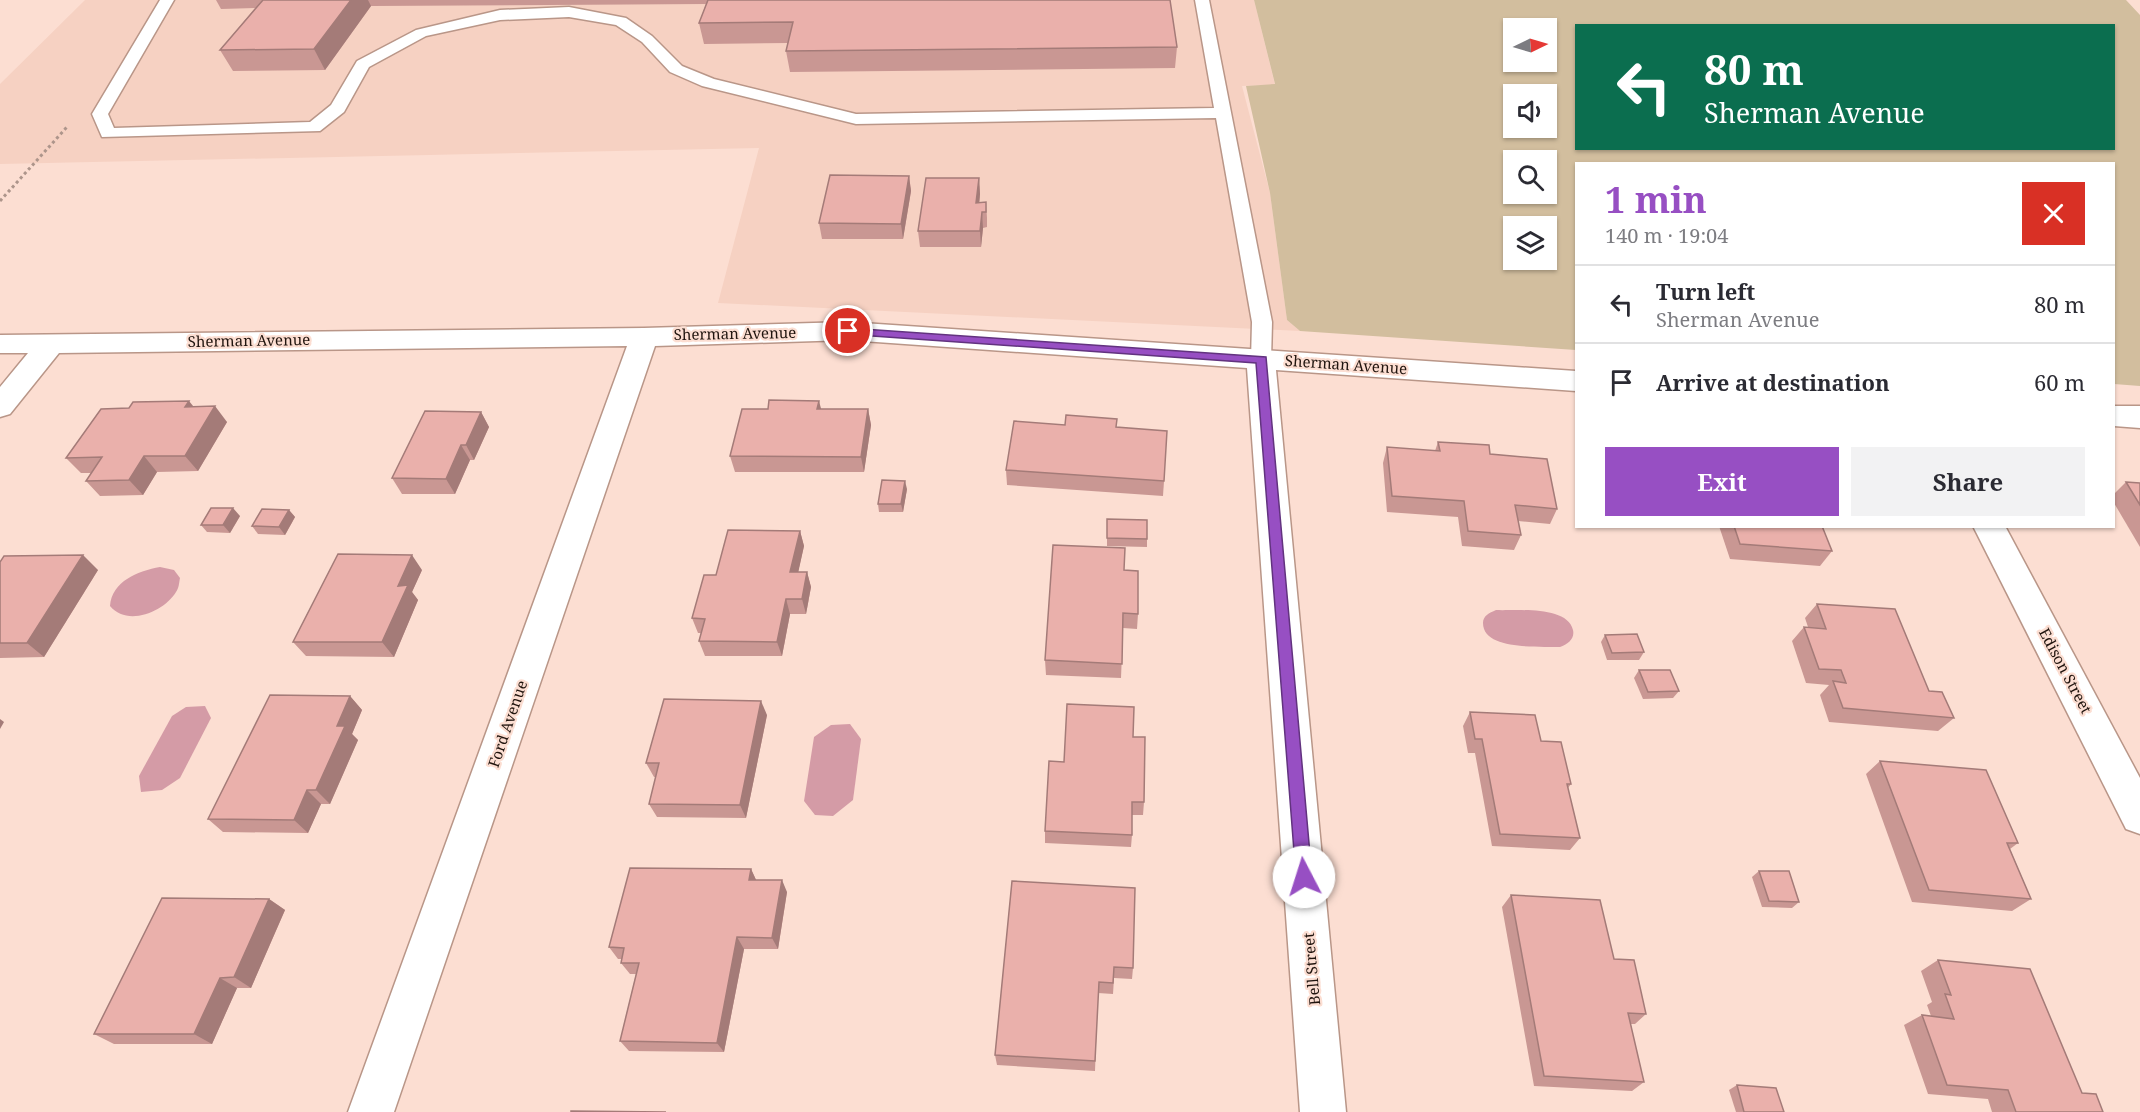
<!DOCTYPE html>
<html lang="en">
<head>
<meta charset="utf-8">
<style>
  :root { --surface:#fff; --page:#f2f2f3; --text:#2b2b33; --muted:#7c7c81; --line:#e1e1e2; --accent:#974fc3 }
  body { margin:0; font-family:"Noto Serif",serif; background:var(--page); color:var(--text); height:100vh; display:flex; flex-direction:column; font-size:22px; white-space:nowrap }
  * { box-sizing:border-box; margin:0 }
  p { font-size:20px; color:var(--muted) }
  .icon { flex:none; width:33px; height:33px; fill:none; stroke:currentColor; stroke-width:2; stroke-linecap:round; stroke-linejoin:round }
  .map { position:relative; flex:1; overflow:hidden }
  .details { position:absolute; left:1575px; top:162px; width:540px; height:366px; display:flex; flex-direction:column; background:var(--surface); border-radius:0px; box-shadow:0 2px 4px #0004 }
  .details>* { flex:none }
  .guide { position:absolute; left:1575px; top:24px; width:540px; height:126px; border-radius:0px; box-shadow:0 2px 4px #0004; background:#0b6e4f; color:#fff; overflow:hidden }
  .needle { width:39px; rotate:85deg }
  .controls { position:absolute; left:1503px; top:18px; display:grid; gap:12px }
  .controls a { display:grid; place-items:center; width:54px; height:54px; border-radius:0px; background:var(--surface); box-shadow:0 2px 4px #0004; font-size:30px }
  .pin { position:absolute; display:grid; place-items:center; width:51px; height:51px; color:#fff; margin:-26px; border:3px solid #fff; border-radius:50%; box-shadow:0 2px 6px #0007 }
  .me { position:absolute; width:66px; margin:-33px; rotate:355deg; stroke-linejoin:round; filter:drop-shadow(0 0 4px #0008) }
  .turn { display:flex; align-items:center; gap:21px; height:126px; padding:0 30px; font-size:27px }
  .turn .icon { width:78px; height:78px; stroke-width:2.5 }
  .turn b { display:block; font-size:42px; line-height:51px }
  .round { display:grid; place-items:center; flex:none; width:63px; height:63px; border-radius:0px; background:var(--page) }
  .head { display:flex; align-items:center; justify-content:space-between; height:102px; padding:0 30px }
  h1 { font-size:36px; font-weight:700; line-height:45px; color:var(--accent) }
  .button { display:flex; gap:12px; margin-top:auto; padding:12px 30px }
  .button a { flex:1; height:69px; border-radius:0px; background:var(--accent); color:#fff; font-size:24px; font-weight:700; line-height:69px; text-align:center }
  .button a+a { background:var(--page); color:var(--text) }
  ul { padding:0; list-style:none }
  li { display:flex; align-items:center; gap:18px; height:78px; padding:0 30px; border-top:2px solid var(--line) }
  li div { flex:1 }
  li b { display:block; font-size:22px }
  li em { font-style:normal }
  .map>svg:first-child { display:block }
  .built { fill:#f6d1c2 }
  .green { fill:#d2be9e; fill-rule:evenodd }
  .water { fill:#d49ba6 }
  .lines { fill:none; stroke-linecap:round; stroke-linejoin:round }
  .service-casing { stroke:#b99688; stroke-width:3 }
  .minor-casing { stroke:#b99688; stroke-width:3 }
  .path { stroke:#ad958b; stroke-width:3; stroke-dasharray:3 3; stroke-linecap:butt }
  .service { fill:#fff; fill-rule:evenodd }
  .minor { fill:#fff; fill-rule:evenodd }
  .wall { fill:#c99793 }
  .shaded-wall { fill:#a47b78 }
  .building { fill:#eab0ab; stroke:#a47b78; stroke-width:1.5 }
  .route { fill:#974fc3; stroke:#62337f; stroke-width:1.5 }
  .labels { text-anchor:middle; stroke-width:4.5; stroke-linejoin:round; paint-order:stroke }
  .street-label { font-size:15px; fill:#20140e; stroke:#fcded2 }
</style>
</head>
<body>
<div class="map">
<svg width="2140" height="1112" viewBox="0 0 2140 1112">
  <rect width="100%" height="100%" fill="#fcded2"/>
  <!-- built -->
  <path class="built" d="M 85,0 L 1254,0 L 1275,85 L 1242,86 L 1270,193 L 1287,320 L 1300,331 L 718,303 L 759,148 L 0,164 L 0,84 Z"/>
  <!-- green -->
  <path class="green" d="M 1254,0 L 2126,0 L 2140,15 L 2140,386 L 2114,384 L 2114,164 L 1576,164 L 1576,350 L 1300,331 L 1287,320 L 1270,193 L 1246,86 L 1275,84 ZM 1576,26 L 2114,26 L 2114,148 L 1576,148 ZM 1514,28 L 1546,28 L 1546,62 L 1514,62 ZM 1514,94 L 1546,94 L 1546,128 L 1514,128 ZM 1514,160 L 1546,160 L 1546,194 L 1514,194 ZM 1514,226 L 1546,226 L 1546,260 L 1514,260 Z"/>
  <!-- water -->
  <g class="water">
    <path d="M 160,567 L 174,570 L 180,578 C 179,583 179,588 176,592 C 164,612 127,627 110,606 C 112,581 138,571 160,567 Z"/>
    <path d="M 1496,610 C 1515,611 1567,605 1573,630 C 1575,639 1568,644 1560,647 C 1541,646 1483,651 1483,623 C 1483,616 1489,613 1496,610 Z"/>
    <path d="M 205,706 L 211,718 L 180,778 L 162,790 L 141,792 L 139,776 L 172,716 L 186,707 Z"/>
    <path d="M 850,724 L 861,739 L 853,800 L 833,816 L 815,815 L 804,801 L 814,737 L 831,725 Z"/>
  </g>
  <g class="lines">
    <defs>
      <path id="service" d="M 160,0 L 174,0 L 108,114 L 114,128 L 310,122 L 331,105 L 357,61 L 416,30 L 500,10 L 569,7 L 626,18 L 652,36 L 682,66 L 714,79 L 856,114 L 1214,108 L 1195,0 L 1209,0 L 1272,322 L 1271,360 L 1268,365 L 1261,367 L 1254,365 L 1251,360 L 1252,322 L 1216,118 L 856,124 L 702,86 L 670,72 L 642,42 L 616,25 L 569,17 L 500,20 L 426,36 L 369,67 L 344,112 L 320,131 L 102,137 L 92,114 Z"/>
      <g id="minor">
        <path d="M 848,322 L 1576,371 L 1576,391 L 1276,370 L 1346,1112 L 1300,1112 L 1247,368 L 848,340 L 655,346 L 394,1112 L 348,1112 L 627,346 L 59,353 L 10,414 L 0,417 L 0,387 L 28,353 L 0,353 L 0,335 L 644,328 Z"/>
        <path d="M 2114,406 L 2140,406 L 2140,428 L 2114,426 Z"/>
        <path d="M 1973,526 L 2005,526 L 2140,778 L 2140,834 L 2126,829 Z"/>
      </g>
    </defs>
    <!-- service casing -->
    <use href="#service" class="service-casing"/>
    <!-- minor casing -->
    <use href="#minor" class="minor-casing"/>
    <!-- path -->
    <path class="path" d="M 0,201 L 67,127"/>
    <!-- service -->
    <use href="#service" class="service"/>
    <!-- minor -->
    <use href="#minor" class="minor"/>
  </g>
  <!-- wall -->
  <g class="wall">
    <path d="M 216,0 L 1170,0 L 1177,47 L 1175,68 L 790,72 L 786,51 L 788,43 L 704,44 L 699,23 L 706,4 L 371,6 L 325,70 L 233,71 L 220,50 L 255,8 L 221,9 Z"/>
    <path d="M 909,176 L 911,191 L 903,239 L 822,239 L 819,223 Z"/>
    <path d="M 979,178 L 980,194 L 979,203 L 986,202 L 987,218 L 987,227 L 983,228 L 981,247 L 920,247 L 918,231 Z"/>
    <path d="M 194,407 L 227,422 L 198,471 L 157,472 L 143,495 L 100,496 L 86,481 L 91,473 L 81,473 L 66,458 Z"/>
    <path d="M 821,409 L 868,409 L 871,425 L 864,472 L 735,472 L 730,456 Z"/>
    <path d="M 481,412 L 489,427 L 474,460 L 470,460 L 455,494 L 402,494 L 392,478 Z"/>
    <path d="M 1117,427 L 1164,481 L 1163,496 L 1007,485 L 1006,470 Z"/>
    <path d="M 1438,442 L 1490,454 L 1557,509 L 1550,524 L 1518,521 L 1521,535 L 1514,550 L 1462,546 L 1458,517 L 1387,512 L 1383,463 L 1387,447 L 1435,451 Z"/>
    <path d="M 2126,482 L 2140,483 L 2140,547 L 2114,503 L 2114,494 Z"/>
    <path d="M 907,489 L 903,512 L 879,512 L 878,504 Z"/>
    <path d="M 289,510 L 295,517 L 285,535 L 258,534 L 252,526 Z"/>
    <path d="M 240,516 L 230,533 L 207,532 L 201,525 Z"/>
    <path d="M 1107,519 L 1147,539 L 1147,547 L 1107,546 Z"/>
    <path d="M 1719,526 L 1822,526 L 1832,551 L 1820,566 L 1730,559 Z"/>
    <path d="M 800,531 L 804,546 L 798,572 L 807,572 L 811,587 L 806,614 L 790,614 L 782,656 L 705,656 L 699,641 L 701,633 L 698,633 L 692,618 L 716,575 Z"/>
    <path d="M 0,562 L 98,570 L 44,657 L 0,658 Z"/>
    <path d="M 422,570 L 412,592 L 418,600 L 394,657 L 306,656 L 293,642 Z"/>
    <path d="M 1124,570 L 1138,614 L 1137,629 L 1123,628 L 1121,678 L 1046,675 L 1045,660 Z"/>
    <path d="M 1817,604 L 1929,691 L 1954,718 L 1938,731 L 1829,722 L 1820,695 L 1829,685 L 1806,683 L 1792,641 L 1804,627 L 1808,627 L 1805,618 Z"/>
    <path d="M 1605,635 L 1644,652 L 1639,660 L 1607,660 L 1601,642 Z"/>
    <path d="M 1639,670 L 1679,691 L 1673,698 L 1643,699 L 1634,678 Z"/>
    <path d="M 350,696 L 362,710 L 352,734 L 358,740 L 330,804 L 321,804 L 308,833 L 223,832 L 208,819 Z"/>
    <path d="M 1470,712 L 1541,741 L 1571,784 L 1568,788 L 1580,838 L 1570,850 L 1492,846 L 1475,753 L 1468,753 L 1463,726 Z"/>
    <path d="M 767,715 L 746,818 L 657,817 L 649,804 L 656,777 L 654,777 L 646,763 Z"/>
    <path d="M 1133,737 L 1144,802 L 1143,815 L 1132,815 L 1132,835 L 1131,847 L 1045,843 L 1045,831 L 1064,762 Z"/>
    <path d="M 1880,761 L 2018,843 L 2010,849 L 2031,899 L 2012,911 L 1912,902 L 1866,774 Z"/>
    <path d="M 751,869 L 756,880 L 787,892 L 778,949 L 744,949 L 724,1052 L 629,1051 L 620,1041 L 636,974 L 630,974 L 621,963 L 622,959 L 618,959 L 609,947 Z"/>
    <path d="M 1759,871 L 1799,902 L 1792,908 L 1762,907 L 1752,877 Z"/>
    <path d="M 1012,881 L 1133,968 L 1132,979 L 1114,978 L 1113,994 L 1098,993 L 1095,1071 L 997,1065 L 995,1055 Z"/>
    <path d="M 1511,895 L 1614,959 L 1646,1014 L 1635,1024 L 1630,1024 L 1644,1082 L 1632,1091 L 1534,1086 L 1502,907 Z"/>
    <path d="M 269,899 L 285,910 L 251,988 L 237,988 L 212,1044 L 114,1044 L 94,1034 Z"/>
    <path d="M 1938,960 L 2082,1093 L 2103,1112 L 1992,1112 L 1988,1099 L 1928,1094 L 1904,1025 L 1922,1015 L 1931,1016 L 1927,1005 L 1932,1002 L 1921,971 Z"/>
    <path d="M 1737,1085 L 1784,1112 L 1736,1112 L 1729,1090 Z"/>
  </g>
  <!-- shaded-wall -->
  <g class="shaded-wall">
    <path d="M 351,0 L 368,0 L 371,6 L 325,70 L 314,49 Z"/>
    <path d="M 909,176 L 911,191 L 903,239 L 901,224 Z"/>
    <path d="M 979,178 L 980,194 L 978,218 L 976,203 Z"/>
    <path d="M 982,212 L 983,228 L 981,247 L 980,231 Z"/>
    <path d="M 189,401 L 202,417 L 185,407 Z"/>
    <path d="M 819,401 L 823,416 L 817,409 Z"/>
    <path d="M 215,406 L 227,422 L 198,471 L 185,456 Z"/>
    <path d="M 868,409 L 871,425 L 864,472 L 861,457 Z"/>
    <path d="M 481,412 L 489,427 L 474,460 L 466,445 Z"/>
    <path d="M 461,445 L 470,460 L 455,494 L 446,479 Z"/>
    <path d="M 144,456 L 157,472 L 143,495 L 129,480 Z"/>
    <path d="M 905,481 L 907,489 L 903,512 L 901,504 Z"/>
    <path d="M 233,508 L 240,516 L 230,533 L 223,525 Z"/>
    <path d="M 289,510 L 295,517 L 285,535 L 279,527 Z"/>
    <path d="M 800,531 L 804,546 L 795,587 L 790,572 Z"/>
    <path d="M 83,555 L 98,570 L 44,657 L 27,643 Z"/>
    <path d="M 412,555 L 422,570 L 412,592 L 418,600 L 394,657 L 382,642 L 398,586 Z"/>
    <path d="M 807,572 L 811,587 L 806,614 L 802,599 Z"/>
    <path d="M 786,599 L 790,614 L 782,656 L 777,642 Z"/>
    <path d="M 350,696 L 362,710 L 352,734 L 358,740 L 330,804 L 316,790 L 337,726 Z"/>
    <path d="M 761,701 L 767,715 L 746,818 L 740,805 Z"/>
    <path d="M 0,719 L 4,722 L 0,729 Z"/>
    <path d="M 307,790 L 321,804 L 308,833 L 294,820 Z"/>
    <path d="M 751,869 L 757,882 L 749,880 Z"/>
    <path d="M 782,880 L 787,892 L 778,949 L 772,938 Z"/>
    <path d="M 269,899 L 285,910 L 251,988 L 234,977 Z"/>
    <path d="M 737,937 L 744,949 L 724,1052 L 717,1043 Z"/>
    <path d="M 220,978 L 237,988 L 212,1044 L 194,1034 Z"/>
  </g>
  <!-- building -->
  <g class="building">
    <path d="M 263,0 L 351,0 L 314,49 L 220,50 Z"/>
    <path d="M 708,0 L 1170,0 L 1177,47 L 786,51 L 793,22 L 699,23 Z"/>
    <path d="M 830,175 L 909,176 L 901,224 L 819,223 Z"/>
    <path d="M 926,178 L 979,178 L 976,203 L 986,202 L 986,212 L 982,212 L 980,231 L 918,231 Z"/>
    <path d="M 769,400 L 819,401 L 817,409 L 868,409 L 861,457 L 730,456 L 742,409 L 768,409 Z"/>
    <path d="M 189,401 L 185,407 L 215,406 L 185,456 L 144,456 L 129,480 L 86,481 L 102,457 L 66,458 L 101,409 L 129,408 L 133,402 Z"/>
    <path d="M 425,411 L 481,412 L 466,445 L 461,445 L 446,479 L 392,478 Z"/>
    <path d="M 1066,415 L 1117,419 L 1116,427 L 1167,431 L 1164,481 L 1006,470 L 1014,421 L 1065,425 Z"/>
    <path d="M 1438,442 L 1489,445 L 1490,454 L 1547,459 L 1557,509 L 1515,505 L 1521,535 L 1468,531 L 1464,501 L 1392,496 L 1387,447 L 1440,451 Z"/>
    <path d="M 882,480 L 905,481 L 901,504 L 878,504 Z"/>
    <path d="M 2126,482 L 2140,483 L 2140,505 Z"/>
    <path d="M 211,508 L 233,508 L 223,525 L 201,525 Z"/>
    <path d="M 262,509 L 289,510 L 279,527 L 252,526 Z"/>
    <path d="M 1107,519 L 1147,520 L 1147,539 L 1107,538 Z"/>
    <path d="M 1734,526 L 1822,526 L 1832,551 L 1740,544 Z"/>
    <path d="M 728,530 L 800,531 L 790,572 L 807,572 L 802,599 L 786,599 L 777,642 L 699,641 L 705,619 L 692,618 L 704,575 L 716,575 Z"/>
    <path d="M 1053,545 L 1125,548 L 1124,570 L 1138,571 L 1138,614 L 1123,613 L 1122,664 L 1045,660 Z"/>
    <path d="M 338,554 L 412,555 L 398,586 L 408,585 L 382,642 L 293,642 Z"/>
    <path d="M 83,555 L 27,643 L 0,643 L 0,562 L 4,556 Z"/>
    <path d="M 1817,604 L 1895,609 L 1929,691 L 1942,692 L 1954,718 L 1843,708 L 1833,681 L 1846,683 L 1841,670 L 1819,669 L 1804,627 L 1826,629 Z"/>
    <path d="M 1637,634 L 1644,652 L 1612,653 L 1605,635 Z"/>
    <path d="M 1639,670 L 1670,670 L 1679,691 L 1648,692 Z"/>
    <path d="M 270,695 L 350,696 L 337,726 L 345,726 L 316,790 L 307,790 L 294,820 L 208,819 Z"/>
    <path d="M 664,699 L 761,701 L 740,805 L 649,804 L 659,763 L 646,763 Z"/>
    <path d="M 1067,704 L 1134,707 L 1133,737 L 1145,737 L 1144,802 L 1132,802 L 1132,835 L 1045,831 L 1049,761 L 1064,762 Z"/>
    <path d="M 1470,712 L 1535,715 L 1541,741 L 1561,742 L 1571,784 L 1567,784 L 1580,838 L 1500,834 L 1482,739 L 1475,739 Z"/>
    <path d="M 1880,761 L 1986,770 L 2018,843 L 2007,843 L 2031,899 L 1929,890 Z"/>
    <path d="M 630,868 L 751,869 L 749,880 L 782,880 L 772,938 L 737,937 L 717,1043 L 620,1041 L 639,963 L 621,963 L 624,948 L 609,947 Z"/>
    <path d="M 1759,871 L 1789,871 L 1799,902 L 1769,901 Z"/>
    <path d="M 1012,881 L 1135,888 L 1133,968 L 1114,967 L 1113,983 L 1099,982 L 1095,1061 L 995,1055 Z"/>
    <path d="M 1511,895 L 1600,900 L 1614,959 L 1634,960 L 1646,1014 L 1628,1013 L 1644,1082 L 1544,1076 Z"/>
    <path d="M 162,898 L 269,899 L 234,977 L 220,978 L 194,1034 L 94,1034 Z"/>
    <path d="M 1938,960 L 2030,969 L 2082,1093 L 2096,1094 L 2103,1112 L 2016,1112 L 2008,1090 L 1947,1085 L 1922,1015 L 1954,1019 L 1945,994 L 1951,995 Z"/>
    <path d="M 1737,1085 L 1776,1088 L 1784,1112 L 1744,1112 Z"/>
    <path d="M 571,1111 L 666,1112 L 571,1112 Z"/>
  </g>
  <!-- route -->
  <path class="route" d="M 848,328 L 1266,357 L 1312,877 L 1310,883 L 1304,885 L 1298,883 L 1296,877 L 1256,363 L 844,334 L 842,331 Z"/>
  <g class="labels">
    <!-- street labels -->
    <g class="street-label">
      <text transform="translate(735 334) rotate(-1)" y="5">Sherman Avenue</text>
      <text transform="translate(249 341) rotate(-1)" y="5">Sherman Avenue</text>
      <text transform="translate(1346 365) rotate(4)" y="5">Sherman Avenue</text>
      <text transform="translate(2065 671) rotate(62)" y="5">Edison Street</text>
      <text transform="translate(508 724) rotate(-71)" y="5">Ford Avenue</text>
      <text transform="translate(1312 969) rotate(-95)" y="5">Bell Street</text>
    </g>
  </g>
</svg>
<div class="controls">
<a><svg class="needle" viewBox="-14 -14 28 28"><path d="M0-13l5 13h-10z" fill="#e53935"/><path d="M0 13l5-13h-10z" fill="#7c7c81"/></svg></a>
<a><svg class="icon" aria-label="sound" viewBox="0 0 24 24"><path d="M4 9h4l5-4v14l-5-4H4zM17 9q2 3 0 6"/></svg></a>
<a><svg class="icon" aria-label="search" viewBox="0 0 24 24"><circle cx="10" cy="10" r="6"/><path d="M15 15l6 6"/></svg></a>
<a><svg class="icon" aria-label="layers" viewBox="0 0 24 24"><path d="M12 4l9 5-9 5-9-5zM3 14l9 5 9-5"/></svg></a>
</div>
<div class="pin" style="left:848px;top:331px;background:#d93025"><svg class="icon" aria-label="arrive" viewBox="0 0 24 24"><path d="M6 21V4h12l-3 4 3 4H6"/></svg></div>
<svg class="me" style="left:1304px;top:877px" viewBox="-20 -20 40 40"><circle r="19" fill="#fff"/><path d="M0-13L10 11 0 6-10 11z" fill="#974fc3"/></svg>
<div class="guide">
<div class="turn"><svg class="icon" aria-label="left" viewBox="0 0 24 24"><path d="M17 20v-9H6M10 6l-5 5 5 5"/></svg><div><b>80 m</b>Sherman Avenue</div></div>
</div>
<section class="details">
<div class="head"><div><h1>1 min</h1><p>140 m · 19:04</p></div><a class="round" style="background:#d93025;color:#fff"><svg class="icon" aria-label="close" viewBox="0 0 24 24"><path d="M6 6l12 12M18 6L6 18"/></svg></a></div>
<ul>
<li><svg class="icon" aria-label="left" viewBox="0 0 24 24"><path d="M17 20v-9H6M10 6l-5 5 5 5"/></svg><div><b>Turn left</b><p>Sherman Avenue</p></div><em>80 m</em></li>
<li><svg class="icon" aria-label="arrive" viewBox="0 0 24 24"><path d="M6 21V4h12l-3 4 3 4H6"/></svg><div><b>Arrive at destination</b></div><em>60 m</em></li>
</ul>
<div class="button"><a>Exit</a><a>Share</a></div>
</section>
</div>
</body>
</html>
